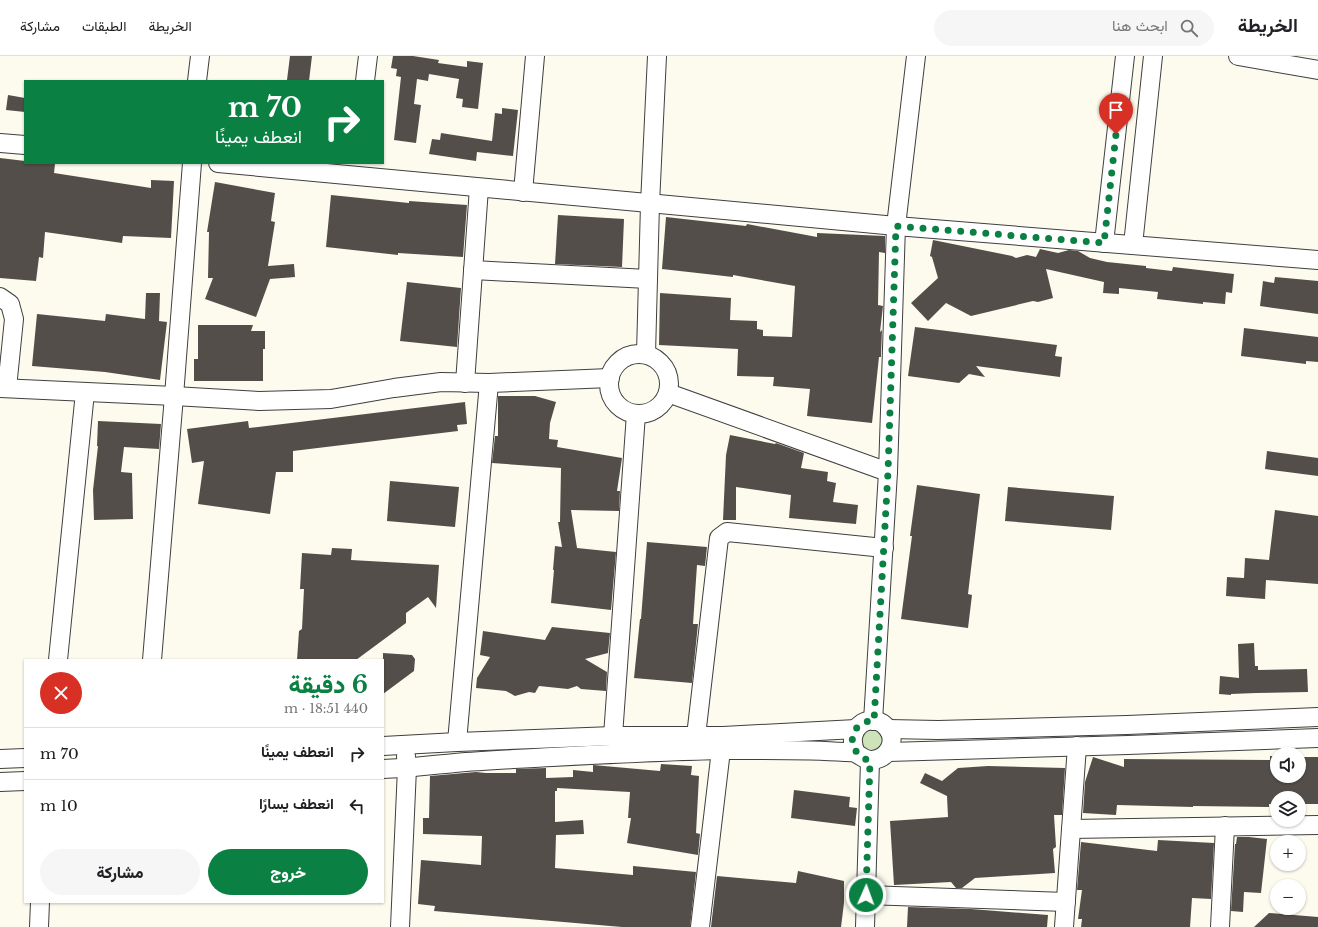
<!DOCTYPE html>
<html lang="ar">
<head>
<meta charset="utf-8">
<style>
  :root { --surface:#fff; --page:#f6f6f6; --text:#202124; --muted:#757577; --line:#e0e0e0; --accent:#0b8043 }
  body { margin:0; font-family:"Libre Baskerville",Vazirmatn,serif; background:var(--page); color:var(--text); direction:rtl; height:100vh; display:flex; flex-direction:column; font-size:15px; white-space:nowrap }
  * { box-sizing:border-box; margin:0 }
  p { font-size:13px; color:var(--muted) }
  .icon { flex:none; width:22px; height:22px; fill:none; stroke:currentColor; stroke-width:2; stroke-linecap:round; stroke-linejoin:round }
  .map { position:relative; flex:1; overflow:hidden; direction:ltr }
  .panel { position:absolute; left:24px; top:603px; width:360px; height:244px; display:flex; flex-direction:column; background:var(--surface); border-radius:0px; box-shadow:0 1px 3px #0004; direction:rtl }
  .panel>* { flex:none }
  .hud { position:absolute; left:24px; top:24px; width:360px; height:84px; border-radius:0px; box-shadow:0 1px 3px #0004; direction:rtl; background:#0b8043; color:#fff; overflow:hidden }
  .buttons { position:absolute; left:1270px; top:691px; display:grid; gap:8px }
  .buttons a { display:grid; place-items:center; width:36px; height:36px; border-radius:50%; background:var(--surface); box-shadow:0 1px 3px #0004; font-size:20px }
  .pin { position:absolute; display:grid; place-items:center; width:34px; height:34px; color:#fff; margin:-41px -17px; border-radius:50% 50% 50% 0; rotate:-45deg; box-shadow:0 0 4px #0007 }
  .pin .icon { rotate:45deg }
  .me { position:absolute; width:44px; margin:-22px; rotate:2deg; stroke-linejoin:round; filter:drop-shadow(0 0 3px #0008) }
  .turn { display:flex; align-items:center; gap:14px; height:84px; padding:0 16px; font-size:18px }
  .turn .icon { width:52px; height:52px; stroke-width:2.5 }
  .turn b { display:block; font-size:28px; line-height:34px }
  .round { display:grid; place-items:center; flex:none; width:42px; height:42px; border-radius:21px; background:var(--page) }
  .head { display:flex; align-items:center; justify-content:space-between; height:68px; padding:0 16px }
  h1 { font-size:24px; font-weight:800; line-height:30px; color:var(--accent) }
  .cta { display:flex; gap:8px; margin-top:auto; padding:8px 16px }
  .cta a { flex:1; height:46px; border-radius:24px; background:var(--accent); color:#fff; font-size:16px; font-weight:800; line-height:46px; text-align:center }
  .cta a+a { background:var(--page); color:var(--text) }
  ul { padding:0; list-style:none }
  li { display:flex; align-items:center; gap:12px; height:52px; padding:0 16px; border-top:1px solid var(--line) }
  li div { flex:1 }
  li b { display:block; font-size:15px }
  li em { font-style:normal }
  header { display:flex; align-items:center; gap:24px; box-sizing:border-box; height:56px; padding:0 20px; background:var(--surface); border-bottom:1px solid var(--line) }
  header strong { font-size:19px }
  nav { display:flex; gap:22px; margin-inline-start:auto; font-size:14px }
  .search { width:280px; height:36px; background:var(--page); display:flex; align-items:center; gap:10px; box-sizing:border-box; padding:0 14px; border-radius:22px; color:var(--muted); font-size:15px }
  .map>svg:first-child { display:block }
  .green { fill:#cde4bb }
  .building { fill:#544e4a }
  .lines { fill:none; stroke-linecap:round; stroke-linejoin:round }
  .minor-casing { stroke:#3f3f3f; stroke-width:20 }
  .minor { stroke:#fff; stroke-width:18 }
  .route { stroke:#0b8043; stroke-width:7; stroke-dasharray:0 12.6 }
</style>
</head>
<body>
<header>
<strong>الخريطة</strong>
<div class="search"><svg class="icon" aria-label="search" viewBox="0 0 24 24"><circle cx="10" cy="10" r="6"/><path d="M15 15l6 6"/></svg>ابحث هنا</div>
<nav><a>الخريطة</a><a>الطبقات</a><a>مشاركة</a></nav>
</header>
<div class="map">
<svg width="1318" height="871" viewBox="0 0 1318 871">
  <rect width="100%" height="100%" fill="#fdfbed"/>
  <!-- green -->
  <path class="green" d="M 881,671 L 887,691 L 864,699 L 858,676 Z"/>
  <!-- building -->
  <g class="building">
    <path d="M 290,0 L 312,0 L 309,25 L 287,24 Z"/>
    <path d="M 393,0 L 413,0 L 439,4 L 438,7 L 467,11 L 467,5 L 483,7 L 478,53 L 462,51 L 463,43 L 456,42 L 459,23 L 429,18 L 428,25 L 417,23 L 414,48 L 421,49 L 416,87 L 394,84 L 401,21 L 396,20 L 397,13 L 391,12 Z"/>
    <path d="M 8,39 L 25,42 L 25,56 L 6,54 Z"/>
    <path d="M 502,52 L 518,54 L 513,100 L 477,96 L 476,105 L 429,98 L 432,83 L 440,84 L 441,77 L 492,85 L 495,57 L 502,58 Z"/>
    <path d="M 0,102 L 25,105 L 25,107 L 55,108 L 54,117 L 151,132 L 151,124 L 174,125 L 171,182 L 123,180 L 122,187 L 45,176 L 43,202 L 39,201 L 36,225 L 0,222 Z"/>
    <path d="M 215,126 L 275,137 L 271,165 L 275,166 L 268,210 L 294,208 L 295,221 L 270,223 L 256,261 L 205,243 L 213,222 L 208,222 L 209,176 L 207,176 Z"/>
    <path d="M 331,139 L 409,147 L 409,145 L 467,149 L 463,201 L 398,197 L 398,199 L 326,191 Z"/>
    <path d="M 558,159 L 624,163 L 622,211 L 555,208 Z"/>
    <path d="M 666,161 L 746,170 L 747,168 L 817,181 L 817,177 L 885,180 L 885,197 L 879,196 L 878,249 L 883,250 L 880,276 L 882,274 L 881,298 L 881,301 L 879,301 L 872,367 L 807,360 L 810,333 L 773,330 L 774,321 L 737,320 L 738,293 L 659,289 L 660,237 L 731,242 L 730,264 L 757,265 L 757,273 L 763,274 L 763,280 L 792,281 L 795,230 L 733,219 L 733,221 L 662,213 Z"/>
    <path d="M 933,184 L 1012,200 L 1016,202 L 1027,199 L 1036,201 L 1040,193 L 1058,197 L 1069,194 L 1078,195 L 1090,202 L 1107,206 L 1146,210 L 1146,212 L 1172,215 L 1173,211 L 1234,218 L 1232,237 L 1226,236 L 1225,248 L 1203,246 L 1203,248 L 1157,243 L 1158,236 L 1119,232 L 1119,238 L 1103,237 L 1104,226 L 1046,213 L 1053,242 L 1038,246 L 1033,245 L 971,260 L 946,247 L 928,265 L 911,247 L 938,222 L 932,201 L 930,200 Z"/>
    <path d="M 1275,221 L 1318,225 L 1318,258 L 1260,250 L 1263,225 L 1274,227 Z"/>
    <path d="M 407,226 L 461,232 L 457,291 L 400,285 Z"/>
    <path d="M 146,237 L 160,237 L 159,265 L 167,266 L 160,324 L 105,316 L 32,310 L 37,258 L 105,265 L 106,258 L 145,263 Z"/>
    <path d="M 198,269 L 253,269 L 251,275 L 265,275 L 265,293 L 263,293 L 263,325 L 194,325 L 194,303 L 198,303 Z"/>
    <path d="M 915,271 L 1057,289 L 1055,300 L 1062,301 L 1060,321 L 976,310 L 985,321 L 969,318 L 959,327 L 908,320 Z"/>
    <path d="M 1244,272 L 1318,281 L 1318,306 L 1306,305 L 1306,308 L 1241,300 Z"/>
    <path d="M 498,340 L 535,340 L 556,346 L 550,367 L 549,383 L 558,384 L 557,391 L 622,402 L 617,435 L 620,435 L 619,455 L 571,454 L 577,492 L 616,496 L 611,554 L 551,547 L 554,514 L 553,514 L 555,490 L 562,491 L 558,466 L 560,466 L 561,412 L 492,407 L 495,380 L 498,380 Z"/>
    <path d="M 465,346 L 467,368 L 457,369 L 458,375 L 293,395 L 293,416 L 276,416 L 270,458 L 198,448 L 204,405 L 192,407 L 187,373 L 248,365 L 249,372 Z"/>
    <path d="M 98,365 L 161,368 L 159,393 L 124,391 L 121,416 L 132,417 L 133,463 L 94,464 L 93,434 L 98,390 L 97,390 Z"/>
    <path d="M 730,379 L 775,388 L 776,387 L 804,397 L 801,412 L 828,416 L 827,425 L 836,427 L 833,446 L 858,449 L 856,468 L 789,462 L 791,439 L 736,431 L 736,464 L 723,464 L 726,399 Z"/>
    <path d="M 1267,395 L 1318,402 L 1318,420 L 1265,413 Z"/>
    <path d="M 390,425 L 459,431 L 455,471 L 387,465 Z"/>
    <path d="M 917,429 L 980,438 L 968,538 L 972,539 L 968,572 L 901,563 L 912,480 L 910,480 Z"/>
    <path d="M 1008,431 L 1114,440 L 1111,474 L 1005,465 Z"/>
    <path d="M 1275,454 L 1318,460 L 1318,528 L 1266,524 L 1265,543 L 1226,540 L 1227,521 L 1244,522 L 1245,502 L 1269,504 Z"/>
    <path d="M 647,486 L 707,491 L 705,510 L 697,509 L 693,568 L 698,568 L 692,627 L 634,622 L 640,563 L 641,563 Z"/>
    <path d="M 332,492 L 352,493 L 351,504 L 439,509 L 436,552 L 428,541 L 406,557 L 406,567 L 356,604 L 297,604 L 299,575 L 302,573 L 304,533 L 300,533 L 302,497 L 331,499 Z"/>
    <path d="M 552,571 L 610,577 L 608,597 L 585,603 L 607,616 L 606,635 L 581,633 L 577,630 L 568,633 L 539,630 L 535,637 L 529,636 L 515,640 L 506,635 L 476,632 L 477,622 L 490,601 L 480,599 L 483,575 L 545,584 Z"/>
    <path d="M 1254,587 L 1255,610 L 1258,610 L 1258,614 L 1307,613 L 1308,636 L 1256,637 L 1231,638 L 1231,639 L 1219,638 L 1220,620 L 1239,622 L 1238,588 Z"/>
    <path d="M 383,597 L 412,599 L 415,603 L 414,615 L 383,638 Z"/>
    <path d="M 1270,700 L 1277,700 L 1277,720 L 1299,720 L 1299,701 L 1318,701 L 1318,748 L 1299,748 L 1299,742 L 1277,742 L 1277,748 L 1269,748 L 1269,751 L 1193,750 L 1193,751 L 1117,749 L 1116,759 L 1083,757 L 1085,726 L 1093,701 L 1124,711 L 1124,703 L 1270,704 Z"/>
    <path d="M 661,708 L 692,710 L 691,719 L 699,720 L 696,777 L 700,778 L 698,799 L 627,787 L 631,762 L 628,762 L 630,736 L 557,732 L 557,735 L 555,735 L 555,766 L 583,764 L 584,778 L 556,779 L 555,812 L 633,819 L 633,810 L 696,816 L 690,871 L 622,871 L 434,855 L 435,850 L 418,848 L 421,804 L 481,809 L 482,780 L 423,778 L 423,762 L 429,762 L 430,720 L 476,716 L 486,717 L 516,717 L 516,713 L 546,712 L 546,722 L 573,721 L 573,714 L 593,716 L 593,709 L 660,715 Z"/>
    <path d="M 988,710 L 1065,712 L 1062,759 L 1054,759 L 1056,791 L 1053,793 L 1055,817 L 975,822 L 962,832 L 956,832 L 951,826 L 894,829 L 890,765 L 948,761 L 947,740 L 920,727 L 925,717 L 942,725 L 958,712 Z"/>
    <path d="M 794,734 L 850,741 L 849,751 L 857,752 L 855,770 L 791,762 Z"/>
    <path d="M 1237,781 L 1249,781 L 1267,783 L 1261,837 L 1244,836 L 1243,856 L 1231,855 L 1235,788 L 1236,788 Z"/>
    <path d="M 1158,784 L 1214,787 L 1211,843 L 1192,842 L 1190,871 L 1081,871 L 1082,863 L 1078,863 L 1082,834 L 1077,834 L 1081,786 L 1157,795 Z"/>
    <path d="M 798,815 L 844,825 L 844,847 L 841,871 L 711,871 L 717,820 L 796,827 Z"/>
    <path d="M 908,851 L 971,853 L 1048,859 L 1047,871 L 907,871 Z"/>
    <path d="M 1269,857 L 1318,861 L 1318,871 L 1254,871 Z"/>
  </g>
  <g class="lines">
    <defs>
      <g id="minor">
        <path d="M 1238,0 L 1318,14"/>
        <path d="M 197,25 L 200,0"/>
        <path d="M 365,25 L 368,0"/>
        <path d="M 0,87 L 25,89"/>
        <path d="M 218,107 L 896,170 L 1318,204"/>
        <path d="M 523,136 L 535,0"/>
        <path d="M 1104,187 L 1125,0"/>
        <path d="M 1133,189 L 1153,0"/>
        <path d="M 473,214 L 648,223"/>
        <path d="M 0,241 L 10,248 L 14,263 L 7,332"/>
        <circle cx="639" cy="328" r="30"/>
        <path d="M 646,298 L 650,148 L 657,0"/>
        <path d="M 465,327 L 479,132"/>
        <path d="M 0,332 L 174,340 L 259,345 L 331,343 L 394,332 L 441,326 L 489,327 L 610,322"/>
        <path d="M 668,337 L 888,416"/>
        <path d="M 58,604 L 85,336"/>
        <path d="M 152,604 L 174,340 L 192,107"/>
        <path d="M 873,665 L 888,416 L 896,170 L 916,0"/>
        <path d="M 888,673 L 938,674 L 1127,669 L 1318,661"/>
        <path d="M 613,680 L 636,358"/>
        <path d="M 696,680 L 719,482 L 727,476 L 884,492"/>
        <path d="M 457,686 L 489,327"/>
        <path d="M 383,690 L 457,686 L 613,680 L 723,680 L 856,673"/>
        <path d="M 888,696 L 1128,689 L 1318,682"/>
        <path d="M 0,703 L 25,702"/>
        <path d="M 383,713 C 407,712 431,709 455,707 C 487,704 520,703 552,701 C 609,698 667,695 724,694 C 765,694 805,693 845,696 C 849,696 854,696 857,698 C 863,701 866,705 873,704 C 888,702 897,686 888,673 C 874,653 843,670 856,697"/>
        <path d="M 0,726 L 25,725"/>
        <path d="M 1071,773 L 1318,769"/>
        <path d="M 866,839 L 1066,846"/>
        <path d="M 39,871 L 40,846"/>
        <path d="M 400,871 L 407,712 L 406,700"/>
        <path d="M 700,871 L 721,694"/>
        <path d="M 865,871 L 870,705"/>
        <path d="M 1064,871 L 1077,690"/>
        <path d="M 1220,871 L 1225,770"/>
      </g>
    </defs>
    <!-- minor casing -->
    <use href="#minor" class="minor-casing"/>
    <!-- minor -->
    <use href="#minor" class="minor"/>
  </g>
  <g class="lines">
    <!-- route -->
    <path class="route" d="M 866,839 L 870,705 C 843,696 849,664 874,665 L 888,416 L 896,170 L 1104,187 L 1116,78"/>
  </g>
</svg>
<div class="buttons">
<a><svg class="icon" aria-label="sound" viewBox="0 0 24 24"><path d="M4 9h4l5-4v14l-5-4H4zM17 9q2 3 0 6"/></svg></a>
<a><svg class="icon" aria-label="layers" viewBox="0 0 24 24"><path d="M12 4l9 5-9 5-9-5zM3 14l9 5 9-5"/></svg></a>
<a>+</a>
<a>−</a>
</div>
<div class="pin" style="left:1116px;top:78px;background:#d93025"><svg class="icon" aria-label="arrive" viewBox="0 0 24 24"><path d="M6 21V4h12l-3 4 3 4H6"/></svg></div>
<svg class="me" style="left:866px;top:839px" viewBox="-20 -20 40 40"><circle r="17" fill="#0b8043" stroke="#fff" stroke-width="3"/><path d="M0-11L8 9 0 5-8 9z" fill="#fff"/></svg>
<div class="hud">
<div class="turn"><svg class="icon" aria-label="right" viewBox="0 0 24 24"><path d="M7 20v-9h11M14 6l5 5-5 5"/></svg><div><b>70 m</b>انعطف يمينًا</div></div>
</div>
<section class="panel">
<div class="head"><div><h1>6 دقيقة</h1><p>440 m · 18:51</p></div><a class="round" style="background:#d93025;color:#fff"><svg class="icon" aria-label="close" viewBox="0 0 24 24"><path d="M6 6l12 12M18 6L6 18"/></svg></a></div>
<ul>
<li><svg class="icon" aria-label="right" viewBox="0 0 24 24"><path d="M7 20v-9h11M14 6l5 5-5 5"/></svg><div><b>انعطف يمينًا</b></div><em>70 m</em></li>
<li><svg class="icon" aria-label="left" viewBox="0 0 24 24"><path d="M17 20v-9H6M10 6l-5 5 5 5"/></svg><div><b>انعطف يسارًا</b></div><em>10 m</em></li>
</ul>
<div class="cta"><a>خروج</a><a>مشاركة</a></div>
</section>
</div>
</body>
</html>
